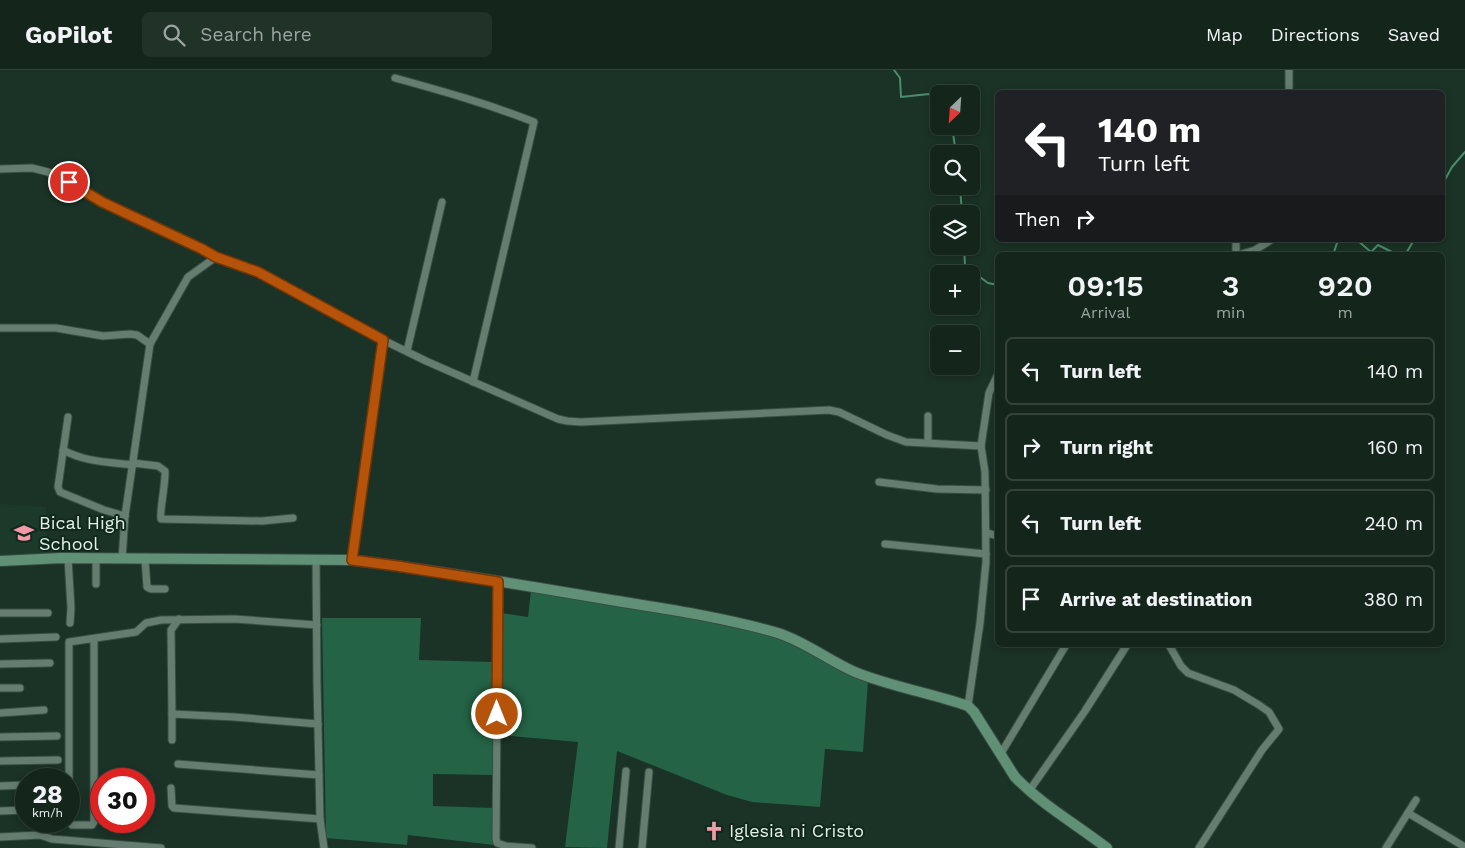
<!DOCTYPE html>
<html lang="en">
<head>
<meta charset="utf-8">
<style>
  :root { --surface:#14261c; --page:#213229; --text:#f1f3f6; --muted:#9da5a3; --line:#33433b }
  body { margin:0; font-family:"Work Sans",sans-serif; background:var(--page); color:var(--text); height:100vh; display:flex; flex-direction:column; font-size:19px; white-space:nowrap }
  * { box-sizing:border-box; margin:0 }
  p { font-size:16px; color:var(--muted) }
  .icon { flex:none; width:28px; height:28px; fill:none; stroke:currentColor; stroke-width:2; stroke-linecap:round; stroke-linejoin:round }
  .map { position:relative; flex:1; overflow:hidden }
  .panel { position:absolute; left:995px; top:182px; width:450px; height:395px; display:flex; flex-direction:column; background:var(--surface); border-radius:8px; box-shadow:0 2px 8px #0003,0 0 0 1px var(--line) }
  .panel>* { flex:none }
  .top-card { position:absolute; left:995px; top:20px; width:450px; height:152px; border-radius:8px; box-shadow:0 2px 8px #0003,0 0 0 1px var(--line); background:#202124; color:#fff; overflow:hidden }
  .needle { width:32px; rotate:205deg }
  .controls { position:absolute; left:930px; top:15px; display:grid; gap:10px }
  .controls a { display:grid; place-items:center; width:50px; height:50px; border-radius:8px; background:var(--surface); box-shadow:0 2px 8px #0003,0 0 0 1px var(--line); font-size:25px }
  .speed { position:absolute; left:15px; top:698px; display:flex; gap:10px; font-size:25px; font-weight:700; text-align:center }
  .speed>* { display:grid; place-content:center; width:65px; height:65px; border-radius:50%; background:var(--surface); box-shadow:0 2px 8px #0003,0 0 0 1px var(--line); line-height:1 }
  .speed small { font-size:12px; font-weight:400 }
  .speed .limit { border:8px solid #d22; background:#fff; color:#111 }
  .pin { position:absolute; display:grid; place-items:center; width:42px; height:42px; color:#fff; margin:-21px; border:2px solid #fff; border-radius:50%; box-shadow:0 1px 5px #0007 }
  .me { position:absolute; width:55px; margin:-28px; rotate:0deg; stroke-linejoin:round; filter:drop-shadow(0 0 4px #0008) }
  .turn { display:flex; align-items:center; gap:18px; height:105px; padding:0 20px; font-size:22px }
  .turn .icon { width:65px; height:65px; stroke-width:2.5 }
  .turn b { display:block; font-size:35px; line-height:42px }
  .then { display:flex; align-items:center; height:48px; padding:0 20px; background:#0003; gap:10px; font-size:19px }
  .eta { display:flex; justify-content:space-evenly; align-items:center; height:85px; text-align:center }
  .eta b { font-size:30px; font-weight:600; line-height:35px }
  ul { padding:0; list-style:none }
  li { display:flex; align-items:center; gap:15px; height:68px; margin:0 10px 8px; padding:0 10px; border:2px solid var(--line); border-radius:8px }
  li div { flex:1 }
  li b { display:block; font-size:19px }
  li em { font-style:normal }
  header { display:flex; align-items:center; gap:30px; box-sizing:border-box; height:70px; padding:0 25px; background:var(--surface); border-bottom:1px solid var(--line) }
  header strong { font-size:24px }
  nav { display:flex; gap:28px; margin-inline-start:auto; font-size:18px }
  .search { width:350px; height:45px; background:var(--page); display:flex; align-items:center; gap:12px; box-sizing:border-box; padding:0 18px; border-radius:8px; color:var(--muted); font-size:19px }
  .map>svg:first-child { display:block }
  .built { fill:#1b3a2a }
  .green { fill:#246345 }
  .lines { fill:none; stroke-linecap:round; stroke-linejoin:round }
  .stream { stroke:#498f6b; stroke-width:2 }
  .street-casing { stroke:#394d43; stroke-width:9 }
  .secondary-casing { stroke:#394d43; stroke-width:12 }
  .street { stroke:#647d6f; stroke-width:7 }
  .secondary { stroke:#609177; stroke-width:10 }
  .route-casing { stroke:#753606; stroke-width:12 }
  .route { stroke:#b45309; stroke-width:9 }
  .labels { text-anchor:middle; stroke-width:4; stroke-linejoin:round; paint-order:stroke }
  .poi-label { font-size:18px; fill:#e2f0e8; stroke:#11281c; text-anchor:start }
</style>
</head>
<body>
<header>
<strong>GoPilot</strong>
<div class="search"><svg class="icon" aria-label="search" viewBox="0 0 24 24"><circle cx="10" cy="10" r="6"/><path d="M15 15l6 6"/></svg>Search here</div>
<nav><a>Map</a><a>Directions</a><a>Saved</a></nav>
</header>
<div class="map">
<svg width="1465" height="778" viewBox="0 0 1465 778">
  <rect width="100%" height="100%" fill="#1b3226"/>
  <!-- built -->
  <path class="built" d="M 0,434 L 46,437 L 48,488 L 0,490 Z"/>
  <!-- green -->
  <g class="green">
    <path d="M 531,521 L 713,551 L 785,568 L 868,611 L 863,682 L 825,679 L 820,737 L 752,732 L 727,725 L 617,681 L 607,778 L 565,777 L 578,672 L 499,665 L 501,543 L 528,547 Z"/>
    <path d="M 322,548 L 421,548 L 419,590 L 494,592 L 494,705 L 433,704 L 433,736 L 494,738 L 494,775 L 408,765 L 407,775 L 326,768 Z"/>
  </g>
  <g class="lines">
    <!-- stream -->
    <g class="stream">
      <path d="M 894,0 L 900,8 L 901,27 L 929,24 L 939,37"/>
      <path d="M 952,56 L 956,84"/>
      <path d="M 1442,115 L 1452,97 L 1465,82"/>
      <path d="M 960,116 L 962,144"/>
      <path d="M 1357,170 L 1371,182 L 1378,175 L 1398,185"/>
      <path d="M 964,176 L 965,196 L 988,213 L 998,215"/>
      <path d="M 1333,185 L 1338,170"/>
      <path d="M 1405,185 L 1414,170"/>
    </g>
    <defs>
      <g id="street">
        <path d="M 395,8 C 442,21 489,34 534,52 L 473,312"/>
        <path d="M 1289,22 L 1289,0"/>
        <path d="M 0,99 L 32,98 L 48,102 L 78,117 L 102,132 L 202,179 L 216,187 L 258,202 L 383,270 L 426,291 L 558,349 L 567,351 L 581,352 L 829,340 L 839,342 L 887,365 L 906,372 L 981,376"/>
        <path d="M 1236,185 L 1236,170"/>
        <path d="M 1238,185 L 1255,180 L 1271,170"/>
        <path d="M 0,258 L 56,258 L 103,266 L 130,264 L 137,265 L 150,274"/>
        <path d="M 407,281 L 442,132"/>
        <path d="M 68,347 L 58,417 L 60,422 L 104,440 L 125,446"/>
        <path d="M 928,372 L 928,346"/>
        <path d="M 63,380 C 85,392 108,392 133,395"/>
        <path d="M 133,393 L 158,396 L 165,401 C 166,411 159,444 161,449 L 262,451 L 293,448"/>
        <path d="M 879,412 L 937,419 L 986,420"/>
        <path d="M 987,463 L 998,466"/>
        <path d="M 885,474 L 986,484"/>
        <path d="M 68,488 L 71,538 L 70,553"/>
        <path d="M 96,489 L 96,514"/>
        <path d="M 122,489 L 125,446 L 150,274 L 188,207 L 216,187"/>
        <path d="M 145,489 L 147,517 L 151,519 L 165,519"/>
        <path d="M 316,489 L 317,612 L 320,749 L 324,778"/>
        <path d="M 352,490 L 383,270"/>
        <path d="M 498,512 L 496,769 L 497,773 L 506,776 L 532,778"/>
        <path d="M 0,543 L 48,543"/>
        <path d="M 179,549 L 171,560 L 172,644 L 234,647 L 318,654"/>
        <path d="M 0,569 L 56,567"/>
        <path d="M 94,569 L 94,752 L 92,755 L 72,755 L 70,753 L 69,747 L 69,572 L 136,562 L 146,553 L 161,550 L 234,549 L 317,555"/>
        <path d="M 1169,575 L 1181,596 L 1188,603 L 1234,620 L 1259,635 L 1269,642 L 1279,659 L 1262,680 L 1199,778"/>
        <path d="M 0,594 L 50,593"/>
        <path d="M 0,618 L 20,618"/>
        <path d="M 968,636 L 980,553 L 986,492 L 985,402 L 981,376 L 989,323 L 998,304"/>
        <path d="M 0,643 L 44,640"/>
        <path d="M 172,644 L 172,670"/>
        <path d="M 0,667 L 57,666"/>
        <path d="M 1000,685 L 1066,575"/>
        <path d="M 0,691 L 58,690"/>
        <path d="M 178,694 L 319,705"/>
        <path d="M 0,716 L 26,715"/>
        <path d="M 171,718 L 172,736 L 174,738 L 320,749"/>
        <path d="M 1029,721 L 1085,641 L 1127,575"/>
        <path d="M 0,741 L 26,740"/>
        <path d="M 1408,743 L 1465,777"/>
        <path d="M 0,767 L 40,765 L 52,769 L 161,778"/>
        <path d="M 619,778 L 626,701"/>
        <path d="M 642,778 L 649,702"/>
        <path d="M 1386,778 L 1416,730"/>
      </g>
      <path id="secondary" d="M 0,491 L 62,488 L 352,490 C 434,500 517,514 599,528 C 659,538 719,546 778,563 C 806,572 829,591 855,602 C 892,617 931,623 968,636 L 974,642 L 1015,707 C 1042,735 1076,754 1107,778"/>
    </defs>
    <!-- street casing -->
    <use href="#street" class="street-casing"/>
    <!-- secondary casing -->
    <use href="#secondary" class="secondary-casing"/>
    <!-- street -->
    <use href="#street" class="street"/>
    <!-- secondary -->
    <use href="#secondary" class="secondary"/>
  </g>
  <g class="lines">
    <defs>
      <path id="route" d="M 69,112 L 102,132 L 202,179 L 216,187 L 258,202 L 383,270 L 352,490 L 397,496 L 498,512 L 497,644"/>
    </defs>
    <!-- route casing -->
    <use href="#route" class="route-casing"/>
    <!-- route -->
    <use href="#route" class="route"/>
  </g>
  <!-- icons -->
  <defs>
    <symbol id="school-bare" viewBox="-9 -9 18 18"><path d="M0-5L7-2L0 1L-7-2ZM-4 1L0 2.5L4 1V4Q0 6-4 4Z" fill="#f39aa8" stroke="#11281c" stroke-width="2.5" paint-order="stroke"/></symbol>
    <symbol id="church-bare" viewBox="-9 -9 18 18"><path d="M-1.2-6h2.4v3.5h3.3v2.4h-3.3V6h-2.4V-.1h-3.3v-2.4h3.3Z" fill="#f39aa8" stroke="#11281c" stroke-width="2.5" paint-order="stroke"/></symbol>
  </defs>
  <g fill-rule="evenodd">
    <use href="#school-bare" x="10" y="449" width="28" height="28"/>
    <use href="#church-bare" x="700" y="747" width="28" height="28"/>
  </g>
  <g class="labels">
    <!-- poi labels -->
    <g class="poi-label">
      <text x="39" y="459">Bical High<tspan x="39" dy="21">School</tspan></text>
      <text x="729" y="767">Iglesia ni Cristo</text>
    </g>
  </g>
</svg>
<div class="controls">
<a><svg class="needle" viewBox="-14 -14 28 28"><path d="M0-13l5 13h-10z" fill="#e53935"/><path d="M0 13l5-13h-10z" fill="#9da5a3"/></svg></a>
<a><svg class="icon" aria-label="search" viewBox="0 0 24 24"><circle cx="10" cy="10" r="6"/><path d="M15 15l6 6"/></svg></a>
<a><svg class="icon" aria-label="layers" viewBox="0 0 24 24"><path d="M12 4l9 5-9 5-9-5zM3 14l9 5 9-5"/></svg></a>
<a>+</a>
<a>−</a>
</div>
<div class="speed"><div>28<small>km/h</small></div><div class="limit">30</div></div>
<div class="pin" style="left:69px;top:112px;background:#d93025"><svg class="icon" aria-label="arrive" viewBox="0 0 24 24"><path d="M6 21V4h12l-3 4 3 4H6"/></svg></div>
<svg class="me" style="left:497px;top:644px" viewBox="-20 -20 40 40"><circle r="17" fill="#b45309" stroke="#fff" stroke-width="3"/><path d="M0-11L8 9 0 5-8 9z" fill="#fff"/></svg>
<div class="top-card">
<div class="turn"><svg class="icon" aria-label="left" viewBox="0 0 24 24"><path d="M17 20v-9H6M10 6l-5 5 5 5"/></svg><div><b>140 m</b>Turn left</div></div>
<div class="then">Then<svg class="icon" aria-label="right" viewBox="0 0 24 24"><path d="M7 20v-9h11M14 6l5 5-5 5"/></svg></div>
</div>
<section class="panel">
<div class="eta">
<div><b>09:15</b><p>Arrival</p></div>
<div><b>3</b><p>min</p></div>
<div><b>920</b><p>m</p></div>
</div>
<ul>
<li><svg class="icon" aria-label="left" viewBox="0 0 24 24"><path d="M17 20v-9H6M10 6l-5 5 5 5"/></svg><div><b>Turn left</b></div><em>140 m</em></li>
<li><svg class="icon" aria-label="right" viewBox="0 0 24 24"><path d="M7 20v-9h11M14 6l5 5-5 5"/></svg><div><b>Turn right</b></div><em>160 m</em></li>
<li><svg class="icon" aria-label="left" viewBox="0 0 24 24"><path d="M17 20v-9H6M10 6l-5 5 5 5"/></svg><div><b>Turn left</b></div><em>240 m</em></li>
<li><svg class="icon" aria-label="arrive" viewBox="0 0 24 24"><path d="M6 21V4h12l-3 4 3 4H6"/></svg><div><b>Arrive at destination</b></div><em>380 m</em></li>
</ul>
</section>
</div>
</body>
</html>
